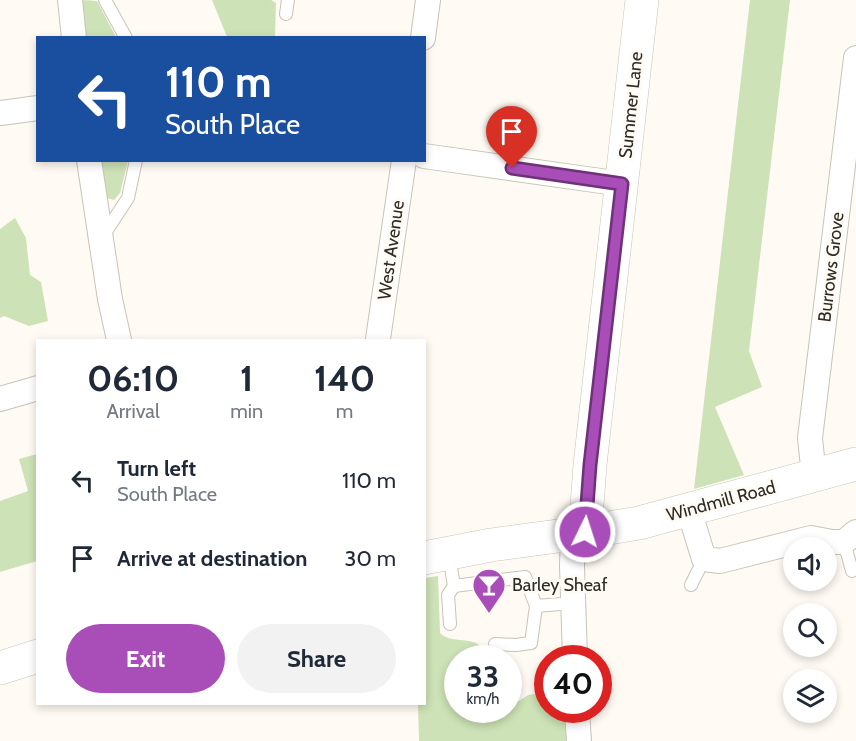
<!DOCTYPE html>
<html lang="en">
<head>
<meta charset="utf-8">
<style>
  :root { --surface:#fff; --page:#f2f2f3; --text:#1f2937; --muted:#747a83; --accent:#a94db8 }
  body { margin:0; font-family:Cabin,sans-serif; background:var(--page); color:var(--text); height:100vh; display:flex; flex-direction:column; font-size:22px; white-space:nowrap }
  * { box-sizing:border-box; margin:0 }
  p { font-size:20px; color:var(--muted) }
  .icon { flex:none; width:33px; height:33px; fill:none; stroke:currentColor; stroke-width:2; stroke-linecap:round; stroke-linejoin:round }
  .map { position:relative; flex:1; overflow:hidden }
  .panel { position:absolute; left:36px; top:339px; width:390px; height:366px; display:flex; flex-direction:column; background:var(--surface); border-radius:0px; box-shadow:0 3px 9px #0003 }
  .panel>* { flex:none }
  .guide { position:absolute; left:36px; top:36px; width:390px; height:126px; border-radius:0px; box-shadow:0 3px 9px #0003; background:#1a4fa0; color:#fff; overflow:hidden }
  .fabs { position:absolute; left:783px; top:537px; display:grid; gap:12px }
  .fabs a { display:grid; place-items:center; width:54px; height:54px; border-radius:50%; background:var(--surface); box-shadow:0 3px 9px #0003; font-size:30px }
  .speed { position:absolute; left:444px; top:645px; display:flex; gap:12px; font-size:30px; font-weight:700; text-align:center }
  .speed>* { display:grid; place-content:center; width:78px; height:78px; border-radius:50%; background:var(--surface); box-shadow:0 3px 9px #0003; line-height:1 }
  .speed small { font-size:15px; font-weight:400 }
  .speed .limit { border:9px solid #d22; background:#fff; color:#111 }
  .pin { position:absolute; display:grid; place-items:center; width:51px; height:51px; color:#fff; margin:-62px -26px; border-radius:50% 50% 50% 0; rotate:-45deg; box-shadow:0 0 6px #0007 }
  .pin .icon { rotate:45deg }
  .me { position:absolute; width:66px; margin:-33px; rotate:4deg; stroke-linejoin:round; filter:drop-shadow(0 0 4px #0008) }
  .turn { display:flex; align-items:center; gap:21px; height:126px; padding:0 30px; font-size:27px }
  .turn .icon { width:78px; height:78px; stroke-width:2.5 }
  .turn b { display:block; font-size:42px; line-height:51px }
  .eta { display:flex; justify-content:space-evenly; align-items:center; height:102px; text-align:center }
  .eta b { font-size:36px; font-weight:700; line-height:42px }
  .action { display:flex; gap:12px; margin-top:auto; padding:12px 30px }
  .action a { flex:1; height:69px; border-radius:36px; background:var(--accent); color:#fff; font-size:24px; font-weight:700; line-height:69px; text-align:center }
  .action a+a { background:var(--page); color:var(--text) }
  ul { padding:0; list-style:none }
  li { display:flex; align-items:center; gap:18px; height:78px; padding:0 30px }
  li div { flex:1 }
  li b { display:block; font-size:22px }
  li em { font-style:normal }
  .map>svg:first-child { display:block }
  .green { fill:#cde2b6 }
  .lines { fill:none; stroke-linecap:round; stroke-linejoin:round }
  .lane-casing { stroke:#c8c3b6; stroke-width:14 }
  .street-casing { stroke:#c8c3b6; stroke-width:26 }
  .secondary-casing { stroke:#c8c3b6; stroke-width:34 }
  .lane { stroke:#fff; stroke-width:12 }
  .street { stroke:#fff; stroke-width:24 }
  .secondary { stroke:#fff; stroke-width:33 }
  .route-casing { stroke:#6e3278; stroke-width:15 }
  .route { stroke:#a94db8; stroke-width:10 }
  .labels { text-anchor:middle; stroke-width:6; stroke-linejoin:round; paint-order:stroke }
  .street-label { font-size:18px; fill:#2d2b27; stroke:#fffbf4 }
  .poi-label { font-size:18px; fill:#2d2b27; stroke:#fffbf4; text-anchor:start }
</style>
</head>
<body>
<div class="map">
<svg width="856" height="741" viewBox="0 0 856 741">
  <rect width="100%" height="100%" fill="#fffbf4"/>
  <!-- green -->
  <g class="green">
    <path d="M 84,0 L 97,1 L 116,37 L 83,37 L 79,8 Z"/>
    <path d="M 212,0 L 271,0 L 276,3 L 275,37 L 227,37 Z"/>
    <path d="M 750,0 L 790,0 L 749,351 L 762,387 L 715,407 L 744,475 L 694,489 Z"/>
    <path d="M 99,161 L 128,161 L 120,193 L 114,200 L 107,198 L 103,191 Z"/>
    <path d="M 15,218 L 26,238 L 30,275 L 41,282 L 48,321 L 29,326 L 4,316 L 0,318 L 0,229 Z"/>
    <path d="M 37,454 L 37,561 L 0,572 L 0,501 L 28,491 L 19,459 Z"/>
    <path d="M 438,576 L 440,633 C 454,647 482,631 485,658 L 458,658 L 458,710 L 508,710 L 509,703 L 519,701 L 528,695 L 547,692 L 548,710 L 565,710 L 567,741 L 419,741 L 418,704 L 424,704 L 425,578 Z"/>
  </g>
  <g class="lines">
    <defs>
      <g id="lane">
        <path d="M 105,0 L 126,38"/>
        <path d="M 286,14 L 288,0"/>
        <path d="M 103,236 L 128,198 L 136,160"/>
        <path d="M 844,542 L 852,571"/>
        <path d="M 449,555 L 454,586 L 525,577 L 536,606 L 573,603"/>
        <path d="M 691,585 L 704,559"/>
        <path d="M 450,624 L 448,595 L 454,586"/>
        <path d="M 495,644 L 516,645 L 531,643 L 536,606"/>
      </g>
      <g id="street">
        <path d="M 70,0 L 74,38"/>
        <path d="M 423,38 L 428,0"/>
        <path d="M 0,113 L 38,108"/>
        <path d="M 424,156 L 622,184"/>
        <path d="M 89,160 L 110,299 L 119,340"/>
        <path d="M 378,339 L 404,160"/>
        <path d="M 0,399 L 38,388"/>
        <path d="M 814,476 L 810,438 L 856,58"/>
        <path d="M 689,510 L 704,559 L 720,561 L 811,538 L 832,542 L 844,542 L 856,532"/>
        <path d="M 573,534 L 572,566 L 575,658"/>
        <path d="M 577,710 L 579,741"/>
      </g>
      <g id="secondary">
        <path d="M 585,532 L 590,465 L 642,0"/>
        <path d="M 424,558 L 491,545 L 573,534 L 639,523 L 856,464"/>
        <path d="M 0,668 L 38,656"/>
      </g>
    </defs>
    <!-- lane casing -->
    <use href="#lane" class="lane-casing"/>
    <!-- street casing -->
    <use href="#street" class="street-casing"/>
    <!-- secondary casing -->
    <use href="#secondary" class="secondary-casing"/>
    <!-- lane -->
    <use href="#lane" class="lane"/>
    <!-- street -->
    <use href="#street" class="street"/>
    <!-- secondary -->
    <use href="#secondary" class="secondary"/>
  </g>
  <g class="lines">
    <defs>
      <path id="route" d="M 512,168 L 622,184 L 590,465 L 585,532"/>
    </defs>
    <!-- route casing -->
    <use href="#route" class="route-casing"/>
    <!-- route -->
    <use href="#route" class="route"/>
  </g>
  <!-- icons -->
  <defs>
    <symbol id="bar-pin" viewBox="-11 -11 22 30"><path d="M0 17L-7.5 6A9.5 9.5 0 1 1 7.5 6Z" fill="#a94db8" stroke="#fffbf4"/><path d="M-6-5H6L.8 .8V4.5H3.5V6h-7V4.5H-.8V.8Z" fill="#fff"/></symbol>
  </defs>
  <g fill-rule="evenodd">
    <use href="#bar-pin" x="470" y="566" width="38" height="52"/>
  </g>
  <g class="labels">
    <!-- street labels -->
    <g class="street-label">
      <text transform="translate(631 105) rotate(-84)" y="6">Summer Lane</text>
      <text transform="translate(391 250) rotate(-82)" y="6">West Avenue</text>
      <text transform="translate(831 267) rotate(-83)" y="6">Burrows Grove</text>
      <text transform="translate(721 501) rotate(-15)" y="6">Windmill Road</text>
    </g>
    <!-- poi labels -->
    <g class="poi-label">
      <text x="512" y="591">Barley Sheaf</text>
    </g>
  </g>
</svg>
<div class="fabs">
<a><svg class="icon" aria-label="sound" viewBox="0 0 24 24"><path d="M4 9h4l5-4v14l-5-4H4zM17 9q2 3 0 6"/></svg></a>
<a><svg class="icon" aria-label="search" viewBox="0 0 24 24"><circle cx="10" cy="10" r="6"/><path d="M15 15l6 6"/></svg></a>
<a><svg class="icon" aria-label="layers" viewBox="0 0 24 24"><path d="M12 4l9 5-9 5-9-5zM3 14l9 5 9-5"/></svg></a>
</div>
<div class="speed"><div>33<small>km/h</small></div><div class="limit">40</div></div>
<div class="pin" style="left:512px;top:168px;background:#d93025"><svg class="icon" aria-label="arrive" viewBox="0 0 24 24"><path d="M6 21V4h12l-3 4 3 4H6"/></svg></div>
<svg class="me" style="left:585px;top:532px" viewBox="-20 -20 40 40"><circle r="17" fill="#a94db8" stroke="#fff" stroke-width="3"/><path d="M0-11L8 9 0 5-8 9z" fill="#fff"/></svg>
<div class="guide">
<div class="turn"><svg class="icon" aria-label="left" viewBox="0 0 24 24"><path d="M17 20v-9H6M10 6l-5 5 5 5"/></svg><div><b>110 m</b>South Place</div></div>
</div>
<section class="panel">
<div class="eta">
<div><b>06:10</b><p>Arrival</p></div>
<div><b>1</b><p>min</p></div>
<div><b>140</b><p>m</p></div>
</div>
<ul>
<li><svg class="icon" aria-label="left" viewBox="0 0 24 24"><path d="M17 20v-9H6M10 6l-5 5 5 5"/></svg><div><b>Turn left</b><p>South Place</p></div><em>110 m</em></li>
<li><svg class="icon" aria-label="arrive" viewBox="0 0 24 24"><path d="M6 21V4h12l-3 4 3 4H6"/></svg><div><b>Arrive at destination</b></div><em>30 m</em></li>
</ul>
<div class="action"><a>Exit</a><a>Share</a></div>
</section>
</div>
</body>
</html>
